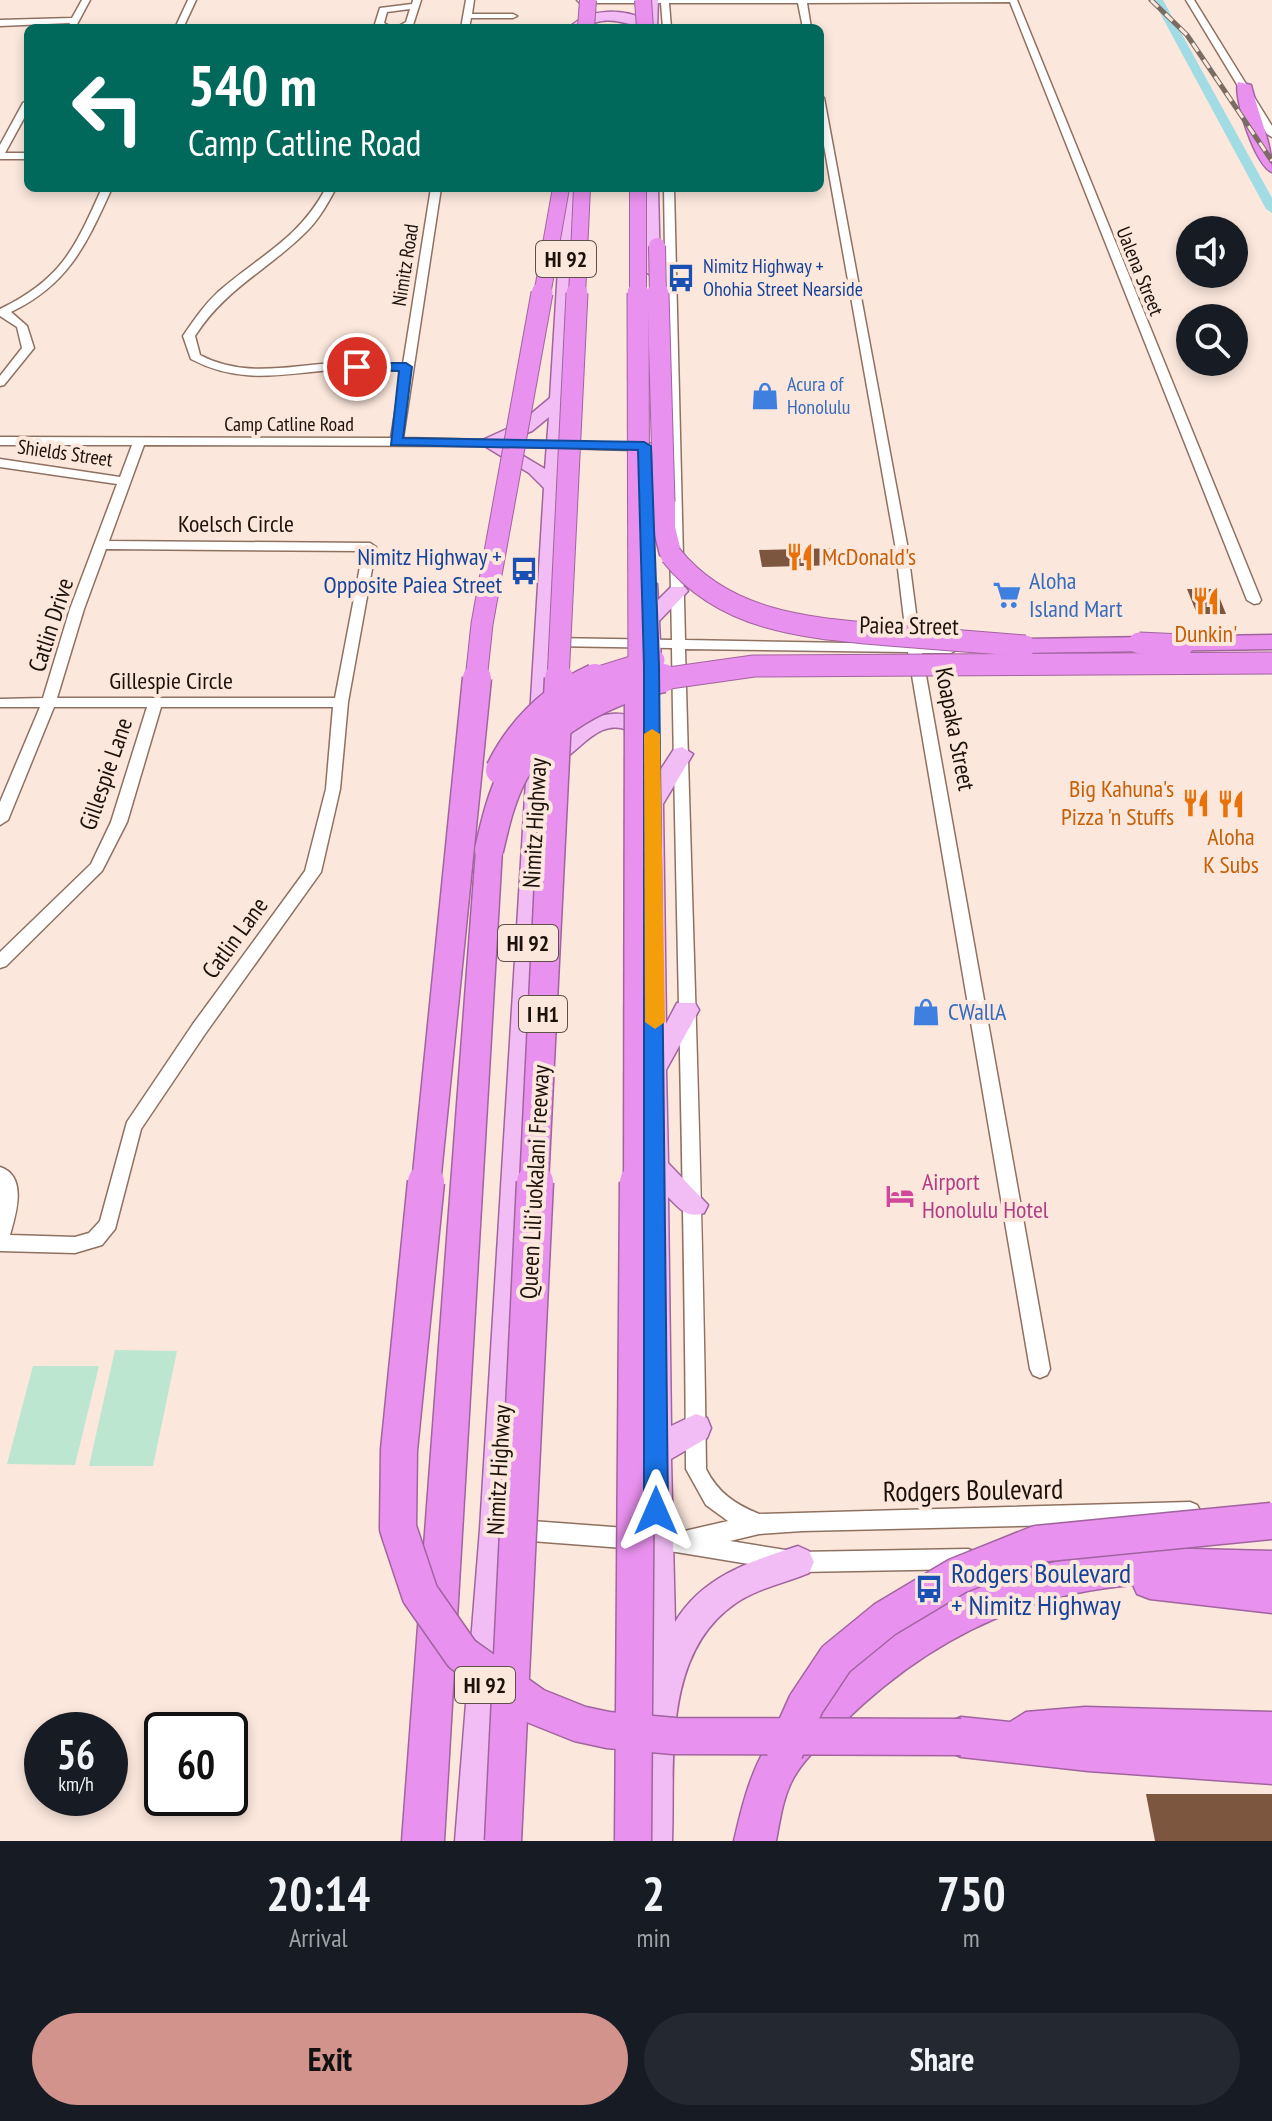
<!DOCTYPE html>
<html lang="en">
<head>
<meta charset="utf-8">
<style>
  :root { --surface:#171b24; --page:#242831; --text:#f1f3f6; --muted:#9ea1a6; --accent:#d2938d }
  body { margin:0; font-family:"PT Sans Narrow",sans-serif; background:var(--page); color:var(--text); height:100vh; display:flex; flex-direction:column; font-size:30px; white-space:nowrap }
  * { box-sizing:border-box; margin:0 }
  p { font-size:26px; color:var(--muted) }
  .icon { flex:none; width:44px; height:44px; fill:none; stroke:currentColor; stroke-width:2; stroke-linecap:round; stroke-linejoin:round }
  .map { position:relative; height:1841px; overflow:hidden }
  .side { display:flex; flex-direction:column; background:var(--surface); flex:1 }
  .side>* { flex:none }
  .hud { position:absolute; left:24px; top:24px; width:800px; height:168px; border-radius:12px; box-shadow:0 4px 12px #0003; background:#00695c; color:#fff; overflow:hidden }
  .tools { position:absolute; left:1176px; top:216px; display:grid; gap:16px }
  .tools a { display:grid; place-items:center; width:72px; height:72px; border-radius:50%; background:var(--surface); box-shadow:0 4px 12px #0003; font-size:40px }
  .speed { position:absolute; left:24px; top:1712px; display:flex; gap:16px; font-size:40px; font-weight:700; text-align:center }
  .speed>* { display:grid; place-content:center; width:104px; height:104px; border-radius:50%; background:var(--surface); box-shadow:0 4px 12px #0003; line-height:1 }
  .speed small { font-size:20px; font-weight:400 }
  .speed .limit { border:4px solid #111; border-radius:12px; background:#fff; color:#111 }
  .pin { position:absolute; display:grid; place-items:center; width:68px; height:68px; color:#fff; margin:-34px; border:4px solid #fff; border-radius:50%; box-shadow:0 2px 8px #0007 }
  .me { position:absolute; width:88px; margin:-44px; rotate:0deg; stroke-linejoin:round; filter:drop-shadow(0 0 6px #0008) }
  .turn { display:flex; align-items:center; gap:28px; height:168px; padding:0 32px; font-size:36px }
  .turn .icon { width:104px; height:104px; stroke-width:2.5 }
  .turn b { display:block; font-size:56px; line-height:68px }
  .eta { display:flex; justify-content:space-evenly; align-items:center; height:136px; text-align:center }
  .eta b { font-size:48px; font-weight:800; line-height:56px }
  .primary-button { display:flex; gap:16px; margin-top:auto; padding:16px 32px }
  .primary-button a { flex:1; height:92px; border-radius:48px; background:var(--accent); color:#111; font-size:32px; font-weight:800; line-height:92px; text-align:center }
  .primary-button a+a { background:var(--page); color:var(--text) }
  .map>svg:first-child { display:block }
  .green { fill:#bde6d1 }
  .lines { fill:none; stroke-linecap:round; stroke-linejoin:round }
  .canal { fill:#a1dce5; fill-rule:evenodd }
  .building { fill:#7d5640 }
  .street-casing { stroke:#8f7161; stroke-width:3 }
  .primary-casing { stroke:#a1649f; stroke-width:3 }
  .highway-casing { stroke:#a1649f; stroke-width:3 }
  .street { fill:#fff; fill-rule:evenodd }
  .primary { fill:#f2bdf5; fill-rule:evenodd }
  .highway { fill:#e991ee; fill-rule:evenodd }
  .rail-casing { stroke:#7a6b63; stroke-width:5 }
  .rail { stroke:#fbe7dc; stroke-width:3; stroke-dasharray:10; stroke-linecap:butt }
  .highway-bridge-far3-casing { stroke:#a1649f; stroke-width:18; stroke-linecap:butt }
  .highway-bridge-far2-casing { stroke:#a1649f; stroke-width:23; stroke-linecap:butt }
  .highway-bridge-far1-casing { stroke:#a1649f; stroke-width:31; stroke-linecap:butt }
  .highway-bridge-casing { stroke:#a1649f; stroke-width:39; stroke-linecap:butt }
  .highway-bridge-far3 { stroke:#e991ee; stroke-width:16 }
  .highway-bridge-far2 { stroke:#e991ee; stroke-width:21 }
  .highway-bridge-far1 { stroke:#e991ee; stroke-width:28 }
  .highway-bridge { stroke:#e991ee; stroke-width:36 }
  .route { fill:#1a73e8; stroke:#114b97; stroke-width:2 }
  .slow { fill:#f59e0b }
  .labels { text-anchor:middle; stroke-width:8; stroke-linejoin:round; paint-order:stroke }
  .far-street-label { font-size:20px; fill:#1c110b; stroke:#fbe7dc }
  .far-transit-label { font-size:20px; fill:#164399; stroke:#fbe7dc; text-anchor:start }
  .far-shop-label { font-size:20px; fill:#366cbe; stroke:#fbe7dc; text-anchor:start }
  .shield { fill:#fbe7dc; stroke:#5f514a; stroke-width:2 }
  .shield-label { font-size:22px; font-weight:bold; fill:#1c110b }
  .street-label { font-size:24px; fill:#1c110b; stroke:#fbe7dc }
  .transit-label { font-size:24px; fill:#164399; stroke:#fbe7dc; text-anchor:end }
  .food-label { font-size:24px; fill:#c56008; stroke:#fbe7dc }
  .shop-label { font-size:24px; fill:#366cbe; stroke:#fbe7dc; text-anchor:start }
  .hotel-label { font-size:24px; fill:#b23c85; stroke:#fbe7dc; text-anchor:start }
  .near-street-label { font-size:28px; fill:#1c110b; stroke:#fbe7dc }
  .near-transit-label { font-size:28px; fill:#164399; stroke:#fbe7dc; text-anchor:start }
</style>
</head>
<body>
<div class="map">
<svg width="1272" height="1841" viewBox="0 0 1272 1841">
  <rect width="100%" height="100%" fill="#fbe7dc"/>
  <!-- green -->
  <g class="green">
    <path d="M 115,1350 L 177,1351 L 153,1466 L 89,1466 Z"/>
    <path d="M 33,1366 L 99,1366 L 75,1465 L 7,1464 Z"/>
  </g>
  <g class="lines">
    <!-- canal -->
    <path class="canal" d="M 1153,0 L 1163,0 L 1272,198 L 1272,213 L 1266,209 Z"/>
  </g>
  <!-- building -->
  <g class="building">
    <path d="M 838,548 L 841,565 L 762,567 L 759,550 Z"/>
    <path d="M 1187,589 L 1216,589 L 1226,614 L 1197,614 Z"/>
    <path d="M 1146,1794 L 1272,1794 L 1272,1841 L 1155,1841 Z"/>
  </g>
  <g class="lines">
    <defs>
      <g id="street">
        <path d="M 82,0 L 90,0 L 75,28 L 67,28 L 70,23 L 0,26 L 0,20 L 72,18 Z"/>
        <path d="M 188,0 L 196,0 L 183,28 L 175,28 Z"/>
        <path d="M 413,0 L 421,0 L 413,25 L 395,28 L 406,22 L 410,9 L 387,12 L 384,23 L 393,28 L 382,28 L 375,24 L 380,8 L 412,4 Z"/>
        <path d="M 466,0 L 474,0 L 472,14 L 513,14 L 517,16 L 513,18 L 471,18 L 469,28 L 461,28 Z"/>
        <path d="M 577,0 L 1017,0 L 1261,600 L 1259,603 L 1254,604 L 1247,600 L 1010,2 L 807,3 L 811,28 L 803,28 L 798,3 L 669,3 L 671,28 L 663,28 L 661,3 L 580,3 Z"/>
        <path d="M 1186,0 L 1194,0 L 1272,126 L 1272,137 L 1267,134 Z"/>
        <path d="M 820,95 L 824,98 L 907,544 L 920,644 L 951,645 L 958,649 L 951,653 L 922,653 L 1050,1369 L 1047,1375 L 1040,1378 L 1033,1375 L 1030,1369 L 908,652 L 685,649 C 692,922 703,1195 706,1469 C 718,1493 735,1504 759,1514 L 1190,1502 L 1197,1505 L 1201,1512 L 1197,1519 L 1190,1522 L 802,1531 L 759,1534 L 730,1541 L 798,1552 L 968,1549 L 976,1552 L 979,1559 L 976,1566 L 968,1569 L 798,1572 L 676,1552 L 518,1540 L 511,1537 L 507,1530 L 511,1523 L 518,1520 L 680,1532 L 728,1521 L 706,1505 L 686,1469 C 685,1195 676,922 672,648 L 551,646 L 544,642 L 551,638 L 672,640 L 668,451 L 487,446 L 144,445 L 109,541 L 370,543 L 376,547 L 348,702 L 340,789 L 321,872 L 205,1034 L 141,1129 L 115,1229 L 102,1245 L 75,1253 L 0,1251 L 0,1167 C 28,1176 16,1214 10,1235 L 75,1237 L 89,1233 L 100,1221 L 127,1122 L 193,1024 L 305,871 L 326,789 L 333,707 L 161,707 L 127,822 L 102,871 L 6,966 L 0,968 L 0,952 L 91,864 L 111,822 L 147,707 L 54,707 L 8,820 L 0,825 L 0,802 L 40,707 L 0,707 L 0,699 L 43,698 L 70,609 L 117,484 L 0,467 L 0,459 L 120,477 L 132,445 L 0,445 L 0,437 L 391,438 L 402,370 C 379,370 355,369 332,370 C 280,374 241,385 191,359 L 183,336 C 194,320 204,305 218,292 C 260,255 298,240 326,188 L 336,188 C 327,205 318,221 304,234 C 266,271 224,290 195,336 L 200,355 C 244,378 287,366 334,363 C 357,362 380,363 403,364 L 431,188 L 441,188 L 403,438 L 668,444 L 664,188 L 674,188 L 685,640 L 907,644 L 895,544 L 820,123 ZM 106,549 L 363,551 L 335,698 L 57,698 L 84,609 Z"/>
        <path d="M 28,100 L 28,111 L 5,153 L 28,153 L 28,159 L 0,159 L 0,145 L 23,103 Z"/>
        <path d="M 102,188 L 112,188 C 86,245 69,284 11,312 L 27,326 L 34,348 L 4,385 L 0,386 L 0,376 L 22,348 L 17,327 L 0,316 L 0,309 C 62,279 75,248 102,188 Z"/>
      </g>
      <g id="primary">
        <path d="M 646,0 L 658,0 L 657,28 C 626,28 614,11 581,28 L 572,25 C 591,8 622,9 645,19 Z"/>
        <path d="M 563,188 L 577,188 L 550,746 C 586,717 628,693 659,741 L 656,746 L 640,746 L 631,732 C 597,713 577,759 549,767 L 512,1529 L 491,1841 L 455,1841 L 480,1529 L 544,488 L 529,473 L 478,442 L 520,423 L 550,398 ZM 549,417 L 545,469 L 502,443 L 532,431 Z"/>
        <path d="M 644,188 L 658,188 L 660,271 L 652,276 L 644,271 Z"/>
        <path d="M 647,578 L 657,584 L 658,600 L 671,587 L 685,587 L 688,591 L 659,621 L 662,683 L 652,690 L 642,683 L 637,584 Z"/>
        <path d="M 682,747 L 693,754 L 663,804 L 666,1024 L 677,1003 L 695,1003 L 699,1010 L 666,1070 L 668,1163 L 708,1205 L 704,1213 C 687,1219 680,1209 668,1197 L 671,1426 L 696,1414 L 707,1418 L 711,1428 L 707,1438 L 671,1459 L 675,1622 C 703,1576 749,1562 798,1546 L 809,1551 L 814,1562 L 809,1573 C 785,1583 758,1588 736,1603 C 661,1654 675,1762 672,1841 L 636,1841 L 644,1689 L 640,1541 L 641,800 L 674,749 Z"/>
      </g>
      <g id="highway">
        <path d="M 1238,82 L 1251,85 C 1258,114 1272,142 1272,172 C 1256,167 1233,98 1238,82 Z"/>
        <path d="M 664,495 L 675,502 L 675,527 L 682,555 L 671,562 L 660,555 L 653,527 L 653,502 Z"/>
        <path d="M 1272,635 L 1272,649 L 1025,653 L 1013,646 L 1025,639 Z"/>
        <path d="M 489,841 L 499,843 L 502,850 L 444,1841 L 402,1841 L 476,850 L 479,843 Z"/>
        <path d="M 1154,1548 L 1272,1551 L 1272,1613 L 1150,1599 L 1137,1594 L 1133,1585 C 1019,1594 923,1644 843,1723 C 826,1740 806,1756 794,1777 C 783,1796 780,1820 776,1841 L 734,1841 C 741,1810 749,1777 765,1749 C 777,1727 798,1712 815,1695 C 907,1606 1025,1554 1154,1548 Z"/>
        <path d="M 1085,1707 L 1272,1712 L 1272,1784 L 1088,1771 L 961,1757 L 947,1751 L 941,1737 L 947,1723 L 961,1717 L 1010,1722 L 1026,1712 Z"/>
      </g>
    </defs>
    <!-- street casing -->
    <use href="#street" class="street-casing"/>
    <!-- primary casing -->
    <use href="#primary" class="primary-casing"/>
    <!-- highway casing -->
    <use href="#highway" class="highway-casing"/>
    <!-- street -->
    <use href="#street" class="street"/>
    <!-- primary -->
    <use href="#primary" class="primary"/>
    <!-- highway -->
    <use href="#highway" class="highway"/>
    <defs>
      <path id="rail" d="M 1151,0 L 1187,35 L 1272,161"/>
    </defs>
    <!-- rail casing -->
    <use href="#rail" class="rail-casing"/>
    <!-- rail -->
    <use href="#rail" class="rail"/>
    <defs>
      <g id="highway-bridge-far3">
        <path d="M 643,0 L 645,28"/>
        <path d="M 586,28 L 588,0"/>
        <path d="M 638,188 L 638,295"/>
        <path d="M 657,246 L 658,295"/>
        <path d="M 542,295 L 561,188"/>
        <path d="M 577,295 L 582,188"/>
      </g>
      <g id="highway-bridge-far2">
        <path d="M 638,293 L 639,680"/>
        <path d="M 658,293 L 664,502"/>
        <path d="M 671,555 C 725,623 809,628 889,635 C 935,639 980,642 1025,646"/>
        <path d="M 1139,643 L 1183,645"/>
        <path d="M 476,680 L 482,624 L 542,293"/>
        <path d="M 558,680 L 577,293"/>
        <path d="M 590,680 L 654,660"/>
        <path d="M 655,680 L 754,666 L 1272,663"/>
      </g>
      <g id="highway-bridge-far1">
        <path d="M 500,770 C 521,728 551,698 595,678"/>
        <path d="M 489,850 C 495,824 501,797 514,773 C 544,722 607,690 663,678"/>
        <path d="M 426,1184 L 477,678"/>
        <path d="M 534,1184 L 559,678"/>
        <path d="M 638,1184 L 639,678"/>
      </g>
      <g id="highway-bridge">
        <path d="M 426,1182 L 399,1450 L 398,1528 L 420,1594 L 462,1654 L 535,1706 L 580,1724 L 608,1730 L 674,1736 L 961,1737"/>
        <path d="M 785,1751 L 806,1704 L 836,1659 L 885,1619 L 957,1576 L 1037,1544 L 1272,1521"/>
        <path d="M 503,1841 L 535,1182"/>
        <path d="M 633,1841 L 638,1182"/>
      </g>
    </defs>
    <!-- highway-bridge-far3 casing -->
    <use href="#highway-bridge-far3" class="highway-bridge-far3-casing"/>
    <!-- highway-bridge-far2 casing -->
    <use href="#highway-bridge-far2" class="highway-bridge-far2-casing"/>
    <!-- highway-bridge-far1 casing -->
    <use href="#highway-bridge-far1" class="highway-bridge-far1-casing"/>
    <!-- highway-bridge casing -->
    <use href="#highway-bridge" class="highway-bridge-casing"/>
    <!-- highway-bridge-far3 -->
    <use href="#highway-bridge-far3" class="highway-bridge-far3"/>
    <!-- highway-bridge-far2 -->
    <use href="#highway-bridge-far2" class="highway-bridge-far2"/>
    <!-- highway-bridge-far1 -->
    <use href="#highway-bridge-far1" class="highway-bridge-far1"/>
    <!-- highway-bridge -->
    <use href="#highway-bridge" class="highway-bridge"/>
  </g>
  <!-- route -->
  <path class="route" d="M 357,363 L 406,363 L 412,367 L 403,438 L 644,442 L 651,446 L 659,666 L 668,1511 L 664,1519 L 656,1522 L 647,1519 L 644,1511 L 644,666 L 638,450 L 391,445 L 399,371 L 352,370 L 350,367 Z"/>
  <!-- slow -->
  <path class="slow" d="M 652,729 L 660,734 L 665,1022 L 655,1029 L 645,1022 L 644,734 Z"/>
  <!-- icons -->
  <defs>
    <symbol id="bus-bare" viewBox="-9 -9 18 18"><path d="M-5-6H5V4H4V6H2V4H-2V6H-4V4H-5ZM-3.5-4V0h7V-4ZM-3.5 1.2v1.5H-2V1.2ZM2 1.2v1.5H3.5V1.2Z" fill="#1a4fb4" stroke="#fbe7dc" stroke-width="2.5" paint-order="stroke"/></symbol>
    <symbol id="shop-bare" viewBox="-9 -9 18 18"><path d="M-5-2.5h2.3a2.7 3.5 0 0 1 5.4 0H5L5.5 6h-11ZM-1.5-2.5h3a1.5 2.3 0 0 0-3 0Z" fill="#3f7fe0" stroke="#fbe7dc" stroke-width="2.5" paint-order="stroke"/></symbol>
    <symbol id="restaurant-bare" viewBox="-9 -9 18 18"><path d="M-5-6h1v4h1v-4h1v4h1v-4h1v5L-1.5 .5V6h-2V.5L-5-1ZM5-6V6H3V1.5H1.5Q1.5-4 5-6Z" fill="#e8710a" stroke="#fbe7dc" stroke-width="2.5" paint-order="stroke"/></symbol>
    <symbol id="supermarket-bare" viewBox="-9 -9 18 18"><path d="M-6-5.5h2.5l.6 2H6L4.5 2H-2.5L-4.4-4H-6ZM-1.5 3.2a1.3 1.3 0 1 0 .1 0ZM3 3.2a1.3 1.3 0 1 0 .1 0Z" fill="#3f7fe0" stroke="#fbe7dc" stroke-width="2.5" paint-order="stroke"/></symbol>
    <symbol id="hotel-bare" viewBox="-9 -9 18 18"><path d="M-6-4.5h1.5V1H6V5H4.5V3h-9V5H-6ZM-4 0a1.8 1.8 0 1 1 3.6 0ZM.5 0V-2.5h3Q6-2.5 6 0Z" fill="#d1479c" stroke="#fbe7dc" stroke-width="2.5" paint-order="stroke"/></symbol>
  </defs>
  <g fill-rule="evenodd">
    <use href="#bus-bare" x="661" y="258" width="40" height="40"/>
    <use href="#shop-bare" x="745" y="376" width="40" height="40"/>
    <use href="#restaurant-bare" x="780" y="537" width="40" height="40"/>
    <use href="#bus-bare" x="504" y="551" width="40" height="40"/>
    <use href="#supermarket-bare" x="987" y="575" width="40" height="40"/>
    <use href="#restaurant-bare" x="1186" y="581" width="40" height="40"/>
    <use href="#restaurant-bare" x="1176" y="783" width="40" height="40"/>
    <use href="#restaurant-bare" x="1211" y="784" width="40" height="40"/>
    <use href="#shop-bare" x="906" y="992" width="40" height="40"/>
    <use href="#hotel-bare" x="880" y="1176" width="40" height="40"/>
    <use href="#bus-bare" x="909" y="1569" width="40" height="40"/>
  </g>
  <g class="labels">
    <!-- far-street labels -->
    <g class="far-street-label">
      <text transform="translate(405 265) rotate(-81)" y="7">Nimitz Road</text>
      <text transform="translate(1140 271) rotate(68)" y="7">Ualena Street</text>
      <text x="289" y="431">Camp Catline Road</text>
      <text transform="translate(65 453) rotate(8)" y="7">Shields Street</text>
    </g>
    <!-- far-transit labels -->
    <g class="far-transit-label">
      <text x="703" y="273">Nimitz Highway +<tspan x="703" dy="23">Ohohia Street Nearside</tspan></text>
    </g>
    <!-- far-shop labels -->
    <g class="far-shop-label">
      <text x="787" y="391">Acura of<tspan x="787" dy="23">Honolulu</tspan></text>
    </g>
    <!-- shield labels -->
    <g class="shield">
      <rect x="536" y="241" width="60" height="36" rx="6"/>
      <rect x="498" y="925" width="60" height="36" rx="6"/>
      <rect x="519" y="996" width="48" height="36" rx="6"/>
      <rect x="455" y="1667" width="60" height="36" rx="6"/>
    </g>
    <g class="shield-label">
      <text x="566" y="267">HI 92</text>
      <text x="528" y="951">HI 92</text>
      <text x="543" y="1022">I H1</text>
      <text x="485" y="1693">HI 92</text>
    </g>
    <!-- street labels -->
    <g class="street-label">
      <text x="236" y="532">Koelsch Circle</text>
      <text transform="translate(51 625) rotate(-72)" y="8">Catlin Drive</text>
      <text transform="translate(909 626) rotate(1)" y="8">Paiea Street</text>
      <text x="171" y="689">Gillespie Circle</text>
      <text transform="translate(955 729) rotate(79)" y="8">Koapaka Street</text>
      <text transform="translate(106 774) rotate(-71)" y="8">Gillespie Lane</text>
      <text transform="translate(535 823) rotate(-87)" y="8">Nimitz Highway</text>
      <text transform="translate(235 938) rotate(-54)" y="8">Catlin Lane</text>
      <text transform="translate(535 1182) rotate(-87)" y="8">Queen Liliʻuokalani Freeway</text>
      <text transform="translate(499 1470) rotate(-87)" y="8">Nimitz Highway</text>
    </g>
    <!-- transit labels -->
    <g class="transit-label">
      <text x="502" y="565">Nimitz Highway +<tspan x="502" dy="28">Opposite Paiea Street</tspan></text>
    </g>
    <!-- food labels -->
    <g class="food-label">
      <text x="822" y="565" text-anchor="start">McDonald's</text>
      <text x="1206" y="642">Dunkin'</text>
      <text x="1174" y="797" text-anchor="end">Big Kahuna's<tspan x="1174" dy="28">Pizza 'n Stuffs</tspan></text>
      <text x="1231" y="845">Aloha<tspan x="1231" dy="28">K Subs</tspan></text>
    </g>
    <!-- shop labels -->
    <g class="shop-label">
      <text x="1029" y="589">Aloha<tspan x="1029" dy="28">Island Mart</tspan></text>
      <text x="948" y="1020">CWallA</text>
    </g>
    <!-- hotel labels -->
    <g class="hotel-label">
      <text x="922" y="1190">Airport<tspan x="922" dy="28">Honolulu Hotel</tspan></text>
    </g>
    <!-- near-street labels -->
    <g class="near-street-label">
      <text transform="translate(973 1490) rotate(-1)" y="10">Rodgers Boulevard</text>
    </g>
    <!-- near-transit labels -->
    <g class="near-transit-label">
      <text x="951" y="1583">Rodgers Boulevard<tspan x="951" dy="32">+ Nimitz Highway</tspan></text>
    </g>
  </g>
</svg>
<div class="tools">
<a><svg class="icon" aria-label="sound" viewBox="0 0 24 24"><path d="M4 9h4l5-4v14l-5-4H4zM17 9q2 3 0 6"/></svg></a>
<a><svg class="icon" aria-label="search" viewBox="0 0 24 24"><circle cx="10" cy="10" r="6"/><path d="M15 15l6 6"/></svg></a>
</div>
<div class="speed"><div>56<small>km/h</small></div><div class="limit">60</div></div>
<div class="pin" style="left:357px;top:367px;background:#d93025"><svg class="icon" aria-label="arrive" viewBox="0 0 24 24"><path d="M6 21V4h12l-3 4 3 4H6"/></svg></div>
<svg class="me" style="left:656px;top:1511px" viewBox="-20 -20 40 40"><path d="M0-17L14 15 0 8-14 15z" fill="#1a73e8" stroke="#fff" stroke-width="4"/></svg>
<div class="hud">
<div class="turn"><svg class="icon" aria-label="left" viewBox="0 0 24 24"><path d="M17 20v-9H6M10 6l-5 5 5 5"/></svg><div><b>540 m</b>Camp Catline Road</div></div>
</div>
</div>
<section class="side">
<div class="eta">
<div><b>20:14</b><p>Arrival</p></div>
<div><b>2</b><p>min</p></div>
<div><b>750</b><p>m</p></div>
</div>
<div class="primary-button"><a>Exit</a><a>Share</a></div>
</section>
</body>
</html>
